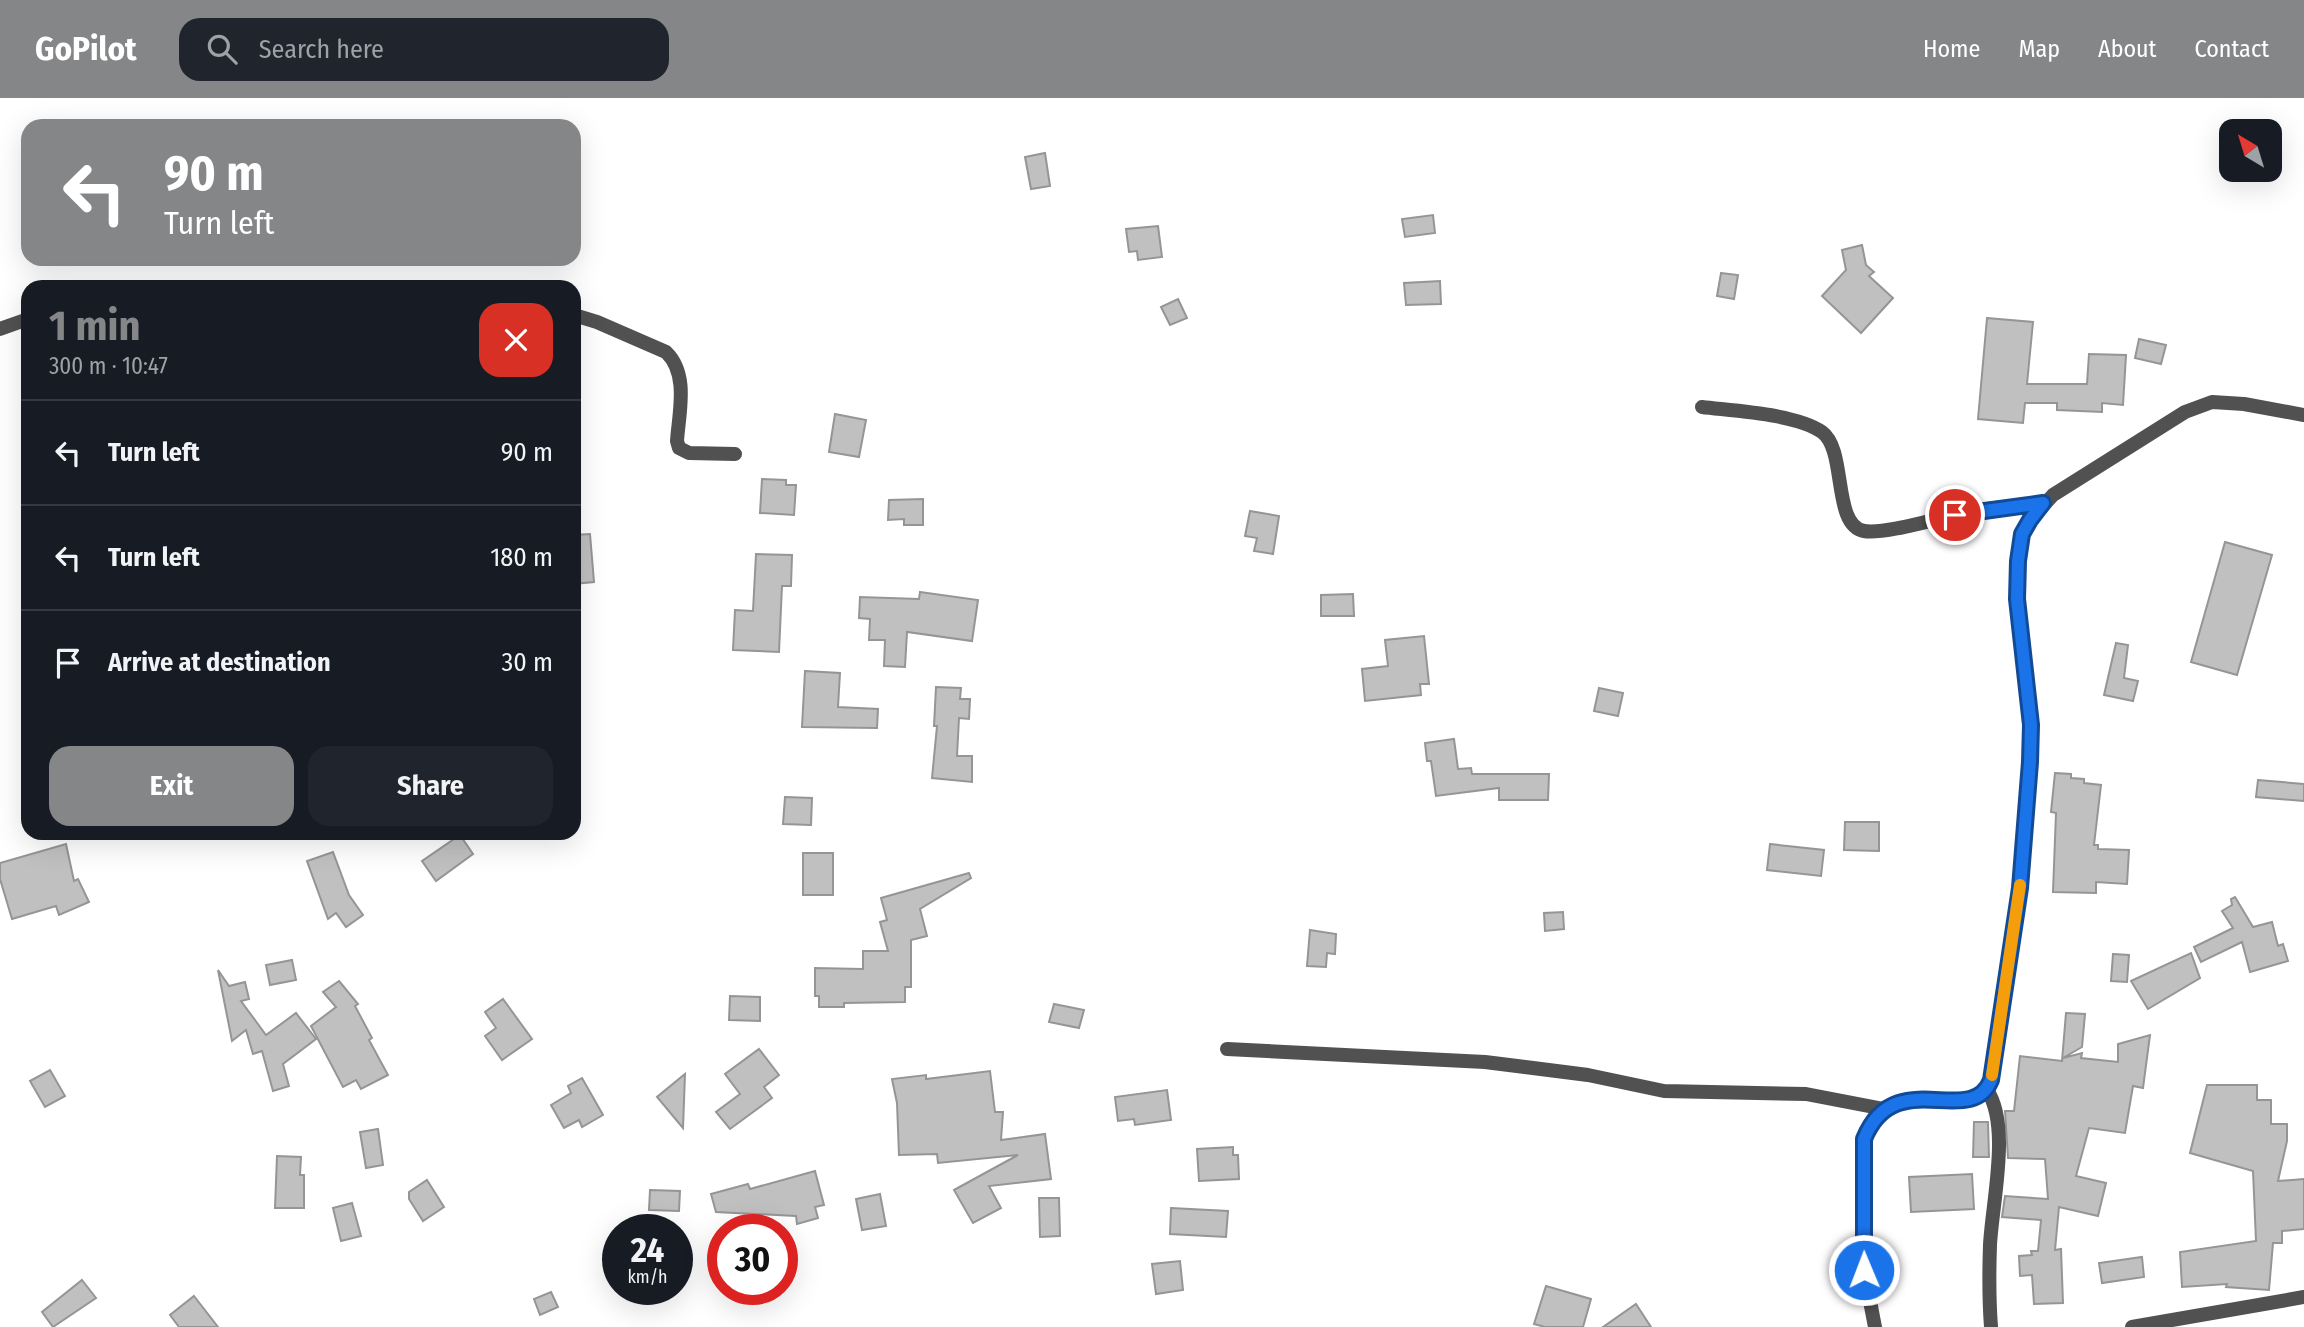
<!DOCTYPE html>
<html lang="en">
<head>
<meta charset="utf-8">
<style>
  :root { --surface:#171b24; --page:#20242c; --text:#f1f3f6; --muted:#9ea1a6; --line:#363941; --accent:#858687 }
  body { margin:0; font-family:"Fira Sans Condensed",sans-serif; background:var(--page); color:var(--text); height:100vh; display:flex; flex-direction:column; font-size:26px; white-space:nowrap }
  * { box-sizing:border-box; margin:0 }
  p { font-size:23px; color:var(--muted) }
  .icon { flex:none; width:38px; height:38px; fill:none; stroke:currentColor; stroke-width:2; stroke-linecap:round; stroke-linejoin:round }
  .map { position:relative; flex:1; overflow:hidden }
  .sheet { position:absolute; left:21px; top:182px; width:560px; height:560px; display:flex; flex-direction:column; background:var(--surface); border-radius:21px; box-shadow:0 7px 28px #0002 }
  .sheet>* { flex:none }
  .top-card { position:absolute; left:21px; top:21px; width:560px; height:147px; border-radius:21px; box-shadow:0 7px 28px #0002; background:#858687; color:#fff; overflow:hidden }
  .needle { width:46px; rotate:322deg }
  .tools { position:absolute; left:2219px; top:21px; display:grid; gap:14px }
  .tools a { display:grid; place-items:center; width:63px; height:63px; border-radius:14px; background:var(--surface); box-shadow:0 7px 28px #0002; font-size:35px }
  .speed { position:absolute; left:602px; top:1116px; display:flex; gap:14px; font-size:35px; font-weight:700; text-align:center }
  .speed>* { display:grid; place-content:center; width:91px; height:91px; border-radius:50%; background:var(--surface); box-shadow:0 7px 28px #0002; line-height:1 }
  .speed small { font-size:18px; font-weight:400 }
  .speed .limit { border:10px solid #d22; background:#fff; color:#111 }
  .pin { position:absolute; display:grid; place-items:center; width:60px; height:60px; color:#fff; margin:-30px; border:4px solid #fff; border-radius:50%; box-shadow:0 2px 7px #0007 }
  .me { position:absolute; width:77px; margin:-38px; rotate:359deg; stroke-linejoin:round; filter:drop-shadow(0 0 5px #0008) }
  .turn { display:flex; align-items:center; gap:24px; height:147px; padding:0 28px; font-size:32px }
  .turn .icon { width:91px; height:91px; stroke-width:2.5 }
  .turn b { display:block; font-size:49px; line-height:60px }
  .round { display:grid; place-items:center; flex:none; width:74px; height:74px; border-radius:21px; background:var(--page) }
  .summary { display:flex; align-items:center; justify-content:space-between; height:119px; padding:0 28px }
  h1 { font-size:42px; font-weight:700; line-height:52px; color:var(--accent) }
  .primary-button { display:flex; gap:14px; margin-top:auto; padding:14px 28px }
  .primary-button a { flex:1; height:80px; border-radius:21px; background:var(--accent); color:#fff; font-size:28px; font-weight:700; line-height:80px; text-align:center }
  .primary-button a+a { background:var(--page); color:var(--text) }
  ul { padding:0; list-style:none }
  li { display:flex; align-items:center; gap:21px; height:105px; padding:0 28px; border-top:2px solid var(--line) }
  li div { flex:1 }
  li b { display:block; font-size:26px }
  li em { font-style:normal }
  header { display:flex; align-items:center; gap:42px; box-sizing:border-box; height:98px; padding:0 35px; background:var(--accent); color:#fff }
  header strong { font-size:33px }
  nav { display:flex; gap:38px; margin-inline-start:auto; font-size:24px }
  .search { width:490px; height:63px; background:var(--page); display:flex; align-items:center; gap:18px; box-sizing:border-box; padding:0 24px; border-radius:21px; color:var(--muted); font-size:26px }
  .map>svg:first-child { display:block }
  .building { fill:#c0c0c0; stroke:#959595; stroke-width:2 }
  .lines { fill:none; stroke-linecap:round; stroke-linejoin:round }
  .street { stroke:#515151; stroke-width:14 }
  .route-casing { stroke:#114b97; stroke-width:18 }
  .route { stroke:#1a73e8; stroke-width:12 }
  .slow { stroke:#f59e0b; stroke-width:12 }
</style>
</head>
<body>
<header>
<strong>GoPilot</strong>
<div class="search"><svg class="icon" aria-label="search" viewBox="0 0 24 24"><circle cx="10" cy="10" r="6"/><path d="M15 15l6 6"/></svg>Search here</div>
<nav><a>Home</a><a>Map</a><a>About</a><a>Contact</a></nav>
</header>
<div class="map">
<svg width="2304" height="1229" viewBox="0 0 2304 1229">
  <rect width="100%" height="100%" fill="#fff"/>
  <!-- building -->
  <g class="building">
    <path d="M 1045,55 L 1050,88 L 1031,91 L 1025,59 Z"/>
    <path d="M 1433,117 L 1435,135 L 1405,139 L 1402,121 Z"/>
    <path d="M 1158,128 L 1162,159 L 1138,162 L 1137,153 L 1129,154 L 1126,131 Z"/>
    <path d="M 1862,147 L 1866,167 L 1874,174 L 1869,178 L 1893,200 L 1861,235 L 1822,198 L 1846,172 L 1842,152 Z"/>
    <path d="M 1721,175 L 1738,177 L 1734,201 L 1717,198 Z"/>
    <path d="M 1440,183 L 1441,206 L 1406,207 L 1404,185 Z"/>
    <path d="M 1178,201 L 1187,220 L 1170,227 L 1161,209 Z"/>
    <path d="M 1987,220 L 2033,224 L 2027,286 L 2087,286 L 2089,256 L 2126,257 L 2123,307 L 2102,305 L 2102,314 L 2057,312 L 2057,305 L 2025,305 L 2023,325 L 1978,321 Z"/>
    <path d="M 2139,241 L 2166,247 L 2161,266 L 2135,260 Z"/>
    <path d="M 835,316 L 866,322 L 859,359 L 829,354 Z"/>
    <path d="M 762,381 L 786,382 L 786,387 L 796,387 L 794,417 L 760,415 Z"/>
    <path d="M 923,401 L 923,427 L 904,427 L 904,421 L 888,422 L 889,402 Z"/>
    <path d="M 1250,413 L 1279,418 L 1273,456 L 1254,453 L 1257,440 L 1245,438 Z"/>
    <path d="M 590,436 L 594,484 L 574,486 L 574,437 Z"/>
    <path d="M 2225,444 L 2272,457 L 2237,577 L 2191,564 Z"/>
    <path d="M 756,456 L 792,457 L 791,488 L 782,488 L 779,554 L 733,552 L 735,512 L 753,513 Z"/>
    <path d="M 920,494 L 978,502 L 972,543 L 907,534 L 905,569 L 884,568 L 885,542 L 869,542 L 870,521 L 859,520 L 860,499 L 919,501 Z"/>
    <path d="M 1353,496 L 1354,518 L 1321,518 L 1321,497 Z"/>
    <path d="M 1424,538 L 1429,586 L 1420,586 L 1421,597 L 1365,603 L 1362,571 L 1388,568 L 1385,542 Z"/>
    <path d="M 2116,545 L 2128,547 L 2124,580 L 2138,583 L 2133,603 L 2104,597 Z"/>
    <path d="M 805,573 L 840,575 L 838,609 L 878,611 L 877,630 L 802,629 Z"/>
    <path d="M 936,589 L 961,590 L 960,601 L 970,601 L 969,621 L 959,620 L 957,658 L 972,658 L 972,684 L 932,680 L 937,628 L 934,628 Z"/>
    <path d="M 1599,590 L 1623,595 L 1618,618 L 1594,613 Z"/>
    <path d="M 1454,641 L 1458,671 L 1471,670 L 1472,676 L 1549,676 L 1548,702 L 1499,702 L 1499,690 L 1436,698 L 1431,663 L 1427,663 L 1425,645 Z"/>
    <path d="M 2055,675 L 2071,676 L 2071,680 L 2084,681 L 2084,685 L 2101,687 L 2094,747 L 2098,747 L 2098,751 L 2129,752 L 2127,786 L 2096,784 L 2096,795 L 2053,794 L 2056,715 L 2051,714 Z"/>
    <path d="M 2258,682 L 2304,686 L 2304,703 L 2256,699 Z"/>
    <path d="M 785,699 L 812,700 L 811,727 L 783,726 Z"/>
    <path d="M 1845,724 L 1879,724 L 1879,753 L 1844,752 Z"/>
    <path d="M 460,737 L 473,756 L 436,783 L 422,763 Z"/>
    <path d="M 66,746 L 74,783 L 78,781 L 89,804 L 59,817 L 56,808 L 12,821 L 0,781 L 0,765 Z"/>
    <path d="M 1770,746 L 1824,752 L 1821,778 L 1767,772 Z"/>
    <path d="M 333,754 L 349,797 L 363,817 L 346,829 L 336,815 L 328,821 L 307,763 Z"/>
    <rect x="803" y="755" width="30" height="42"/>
    <path d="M 969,775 L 971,780 L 920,811 L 927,838 L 911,842 L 911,889 L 905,889 L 905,904 L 844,905 L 844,909 L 819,909 L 819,898 L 815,898 L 815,870 L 863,871 L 863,853 L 888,853 L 880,824 L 887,822 L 881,800 Z"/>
    <path d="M 2235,799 L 2253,829 L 2272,824 L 2278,848 L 2283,846 L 2288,863 L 2250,874 L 2242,844 L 2201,864 L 2194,849 L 2233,830 L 2222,813 L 2232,807 L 2231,801 Z"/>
    <path d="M 1563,814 L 1564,831 L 1545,833 L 1544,815 Z"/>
    <path d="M 1310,832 L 1336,836 L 1335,856 L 1327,855 L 1326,869 L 1307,868 Z"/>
    <path d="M 2191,855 L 2200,880 L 2148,911 L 2131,883 Z"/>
    <path d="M 2113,856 L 2129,857 L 2127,884 L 2111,883 Z"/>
    <path d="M 292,862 L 296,882 L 270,887 L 266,867 Z"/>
    <path d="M 218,872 L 229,888 L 245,884 L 249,901 L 241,903 L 266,937 L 296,915 L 316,941 L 283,966 L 289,988 L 273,993 L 262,953 L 253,956 L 246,932 L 232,943 Z"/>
    <path d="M 339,883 L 358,906 L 355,908 L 372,940 L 369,942 L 388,977 L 361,991 L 356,982 L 343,989 L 311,928 L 336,909 L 323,894 Z"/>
    <path d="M 730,898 L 760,899 L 760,923 L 729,922 Z"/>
    <path d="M 503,901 L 532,941 L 502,962 L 485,938 L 496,930 L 485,914 Z"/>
    <path d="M 1054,906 L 1084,912 L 1079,930 L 1049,924 Z"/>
    <path d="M 2066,915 L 2085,916 L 2082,949 L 2063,960 L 2082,955 L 2081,960 L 2118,964 L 2118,946 L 2150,937 L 2143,990 L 2133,988 L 2125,1035 L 2089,1030 L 2076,1078 L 2106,1085 L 2098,1118 L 2059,1109 L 2055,1152 L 2061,1151 L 2063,1205 L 2034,1206 L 2032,1177 L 2020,1178 L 2019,1158 L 2032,1157 L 2031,1153 L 2038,1153 L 2041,1122 L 2002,1119 L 2005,1098 L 2048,1101 L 2045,1061 L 2008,1060 L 2005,1013 L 2014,1013 L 2020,958 L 2062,963 Z"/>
    <path d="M 759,951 L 779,977 L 764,989 L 772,1000 L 730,1031 L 716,1014 L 740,996 L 725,976 Z"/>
    <path d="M 50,972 L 65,998 L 45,1009 L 30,983 Z"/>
    <path d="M 990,973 L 995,1014 L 1003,1014 L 1001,1042 L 1045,1036 L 1051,1081 L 989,1088 L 1001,1110 L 973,1125 L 954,1092 L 1018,1057 L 938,1065 L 937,1056 L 899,1057 L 897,1005 L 892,981 L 926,977 L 926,981 Z"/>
    <path d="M 685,976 L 683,1030 L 657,999 Z"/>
    <path d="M 582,980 L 603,1017 L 582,1029 L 579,1022 L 564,1030 L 551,1007 L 571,995 L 568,988 Z"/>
    <path d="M 2207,987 L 2257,987 L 2257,1002 L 2271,1002 L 2271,1026 L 2287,1026 L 2287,1043 L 2278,1083 L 2304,1081 L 2304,1131 L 2282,1133 L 2282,1145 L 2273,1145 L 2269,1192 L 2226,1189 L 2227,1186 L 2182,1189 L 2180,1154 L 2256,1143 L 2253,1073 L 2190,1055 Z"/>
    <path d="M 1167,992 L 1171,1022 L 1135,1027 L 1134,1021 L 1118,1023 L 1115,999 Z"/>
    <path d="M 1974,1024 L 1988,1024 L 1989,1059 L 1973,1059 Z"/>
    <path d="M 378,1031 L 383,1067 L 366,1070 L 360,1034 Z"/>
    <path d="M 1233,1049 L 1233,1057 L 1238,1057 L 1239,1081 L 1199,1083 L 1197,1051 Z"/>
    <path d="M 277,1058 L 301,1059 L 300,1077 L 304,1077 L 304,1110 L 275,1110 Z"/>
    <path d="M 815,1073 L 824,1107 L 815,1109 L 818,1120 L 797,1126 L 796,1118 L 716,1114 L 711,1096 L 748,1086 L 750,1091 Z"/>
    <path d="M 1972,1076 L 1974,1111 L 1911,1114 L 1909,1079 Z"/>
    <path d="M 427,1082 L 444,1109 L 423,1123 L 409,1101 L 409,1094 Z"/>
    <path d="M 650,1092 L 680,1093 L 679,1113 L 649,1112 Z"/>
    <path d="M 880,1096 L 886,1128 L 862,1132 L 856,1101 Z"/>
    <path d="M 1039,1100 L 1059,1100 L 1060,1138 L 1040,1139 Z"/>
    <path d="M 352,1105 L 361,1138 L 341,1143 L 333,1110 Z"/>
    <path d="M 1171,1110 L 1228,1113 L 1226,1139 L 1170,1136 Z"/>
    <path d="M 2142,1159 L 2144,1179 L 2102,1185 L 2099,1165 Z"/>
    <path d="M 1180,1163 L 1183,1192 L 1156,1196 L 1152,1166 Z"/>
    <path d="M 82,1182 L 96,1200 L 53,1229 L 42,1214 Z"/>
    <path d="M 1546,1188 L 1591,1201 L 1583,1229 L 1545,1229 L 1534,1226 Z"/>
    <path d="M 551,1194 L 558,1209 L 540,1217 L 534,1201 Z"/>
    <path d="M 194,1198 L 218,1229 L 179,1229 L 170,1217 Z"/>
    <path d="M 1636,1206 L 1651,1229 L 1603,1229 Z"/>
  </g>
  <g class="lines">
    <!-- street -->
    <g class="street">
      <path d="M 187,189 L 264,189"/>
      <path d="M 574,217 L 597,224 L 666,254 C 689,276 679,314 677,343 L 679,350 L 689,355 L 735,356"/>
      <path d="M 0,231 L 28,221"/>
      <path d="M 1702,309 C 1735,313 1796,316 1822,334 C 1847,352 1832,427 1864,433 C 1885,437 1949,417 1974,413 C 1997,409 2020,408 2043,405"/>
      <path d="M 1227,951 L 1485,964 L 1588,977 L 1664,993 L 1806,996 L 1884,1011"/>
      <path d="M 1987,992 C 2011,1028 1992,1105 1990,1147 C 1989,1175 1989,1202 1991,1229"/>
      <path d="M 1875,1229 L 1864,1172 L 1862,1055 C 1873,959 1970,1034 1991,982 L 2020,790 L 2030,664 L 2031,627 L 2017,501 L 2018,463 L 2022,436 L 2030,422 L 2053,397 L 2185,314 L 2212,304 L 2244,306 L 2304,317"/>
      <path d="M 2132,1229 L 2304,1199"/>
    </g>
  </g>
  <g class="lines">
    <defs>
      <path id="route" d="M 1864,1172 L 1864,1041 C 1895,965 1971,1032 1991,982 L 2020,790 L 2030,664 L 2031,627 L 2017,501 L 2018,463 L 2022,436 L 2030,422 L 2043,405 L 1955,417"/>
    </defs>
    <!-- route casing -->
    <use href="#route" class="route-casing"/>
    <!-- route -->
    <use href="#route" class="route"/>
    <!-- slow -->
    <path class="slow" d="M 1992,977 L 2020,787"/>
  </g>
</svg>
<div class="tools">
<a><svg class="needle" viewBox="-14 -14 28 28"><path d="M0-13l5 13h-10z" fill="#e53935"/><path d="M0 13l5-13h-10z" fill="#9ea1a6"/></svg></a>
</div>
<div class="speed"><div>24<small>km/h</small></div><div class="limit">30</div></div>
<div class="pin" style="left:1955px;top:417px;background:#d93025"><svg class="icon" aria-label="arrive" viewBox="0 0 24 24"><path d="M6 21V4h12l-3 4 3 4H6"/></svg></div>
<svg class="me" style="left:1864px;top:1172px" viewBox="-20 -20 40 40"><circle r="17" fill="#1a73e8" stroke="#fff" stroke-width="3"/><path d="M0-11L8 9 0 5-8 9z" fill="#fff"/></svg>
<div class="top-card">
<div class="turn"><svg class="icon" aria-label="left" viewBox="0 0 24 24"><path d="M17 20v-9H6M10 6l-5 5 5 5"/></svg><div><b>90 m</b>Turn left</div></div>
</div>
<section class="sheet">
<div class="summary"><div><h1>1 min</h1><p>300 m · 10:47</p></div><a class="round" style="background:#d93025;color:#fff"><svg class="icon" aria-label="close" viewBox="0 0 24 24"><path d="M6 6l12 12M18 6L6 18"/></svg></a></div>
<ul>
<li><svg class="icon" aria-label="left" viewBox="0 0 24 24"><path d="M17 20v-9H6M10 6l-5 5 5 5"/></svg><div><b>Turn left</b></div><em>90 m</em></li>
<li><svg class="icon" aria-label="left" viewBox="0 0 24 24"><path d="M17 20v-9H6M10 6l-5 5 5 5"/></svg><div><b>Turn left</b></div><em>180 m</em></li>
<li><svg class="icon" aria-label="arrive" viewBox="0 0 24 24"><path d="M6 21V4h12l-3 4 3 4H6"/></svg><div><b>Arrive at destination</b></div><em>30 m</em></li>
</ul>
<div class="primary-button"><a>Exit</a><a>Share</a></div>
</section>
</div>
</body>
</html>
